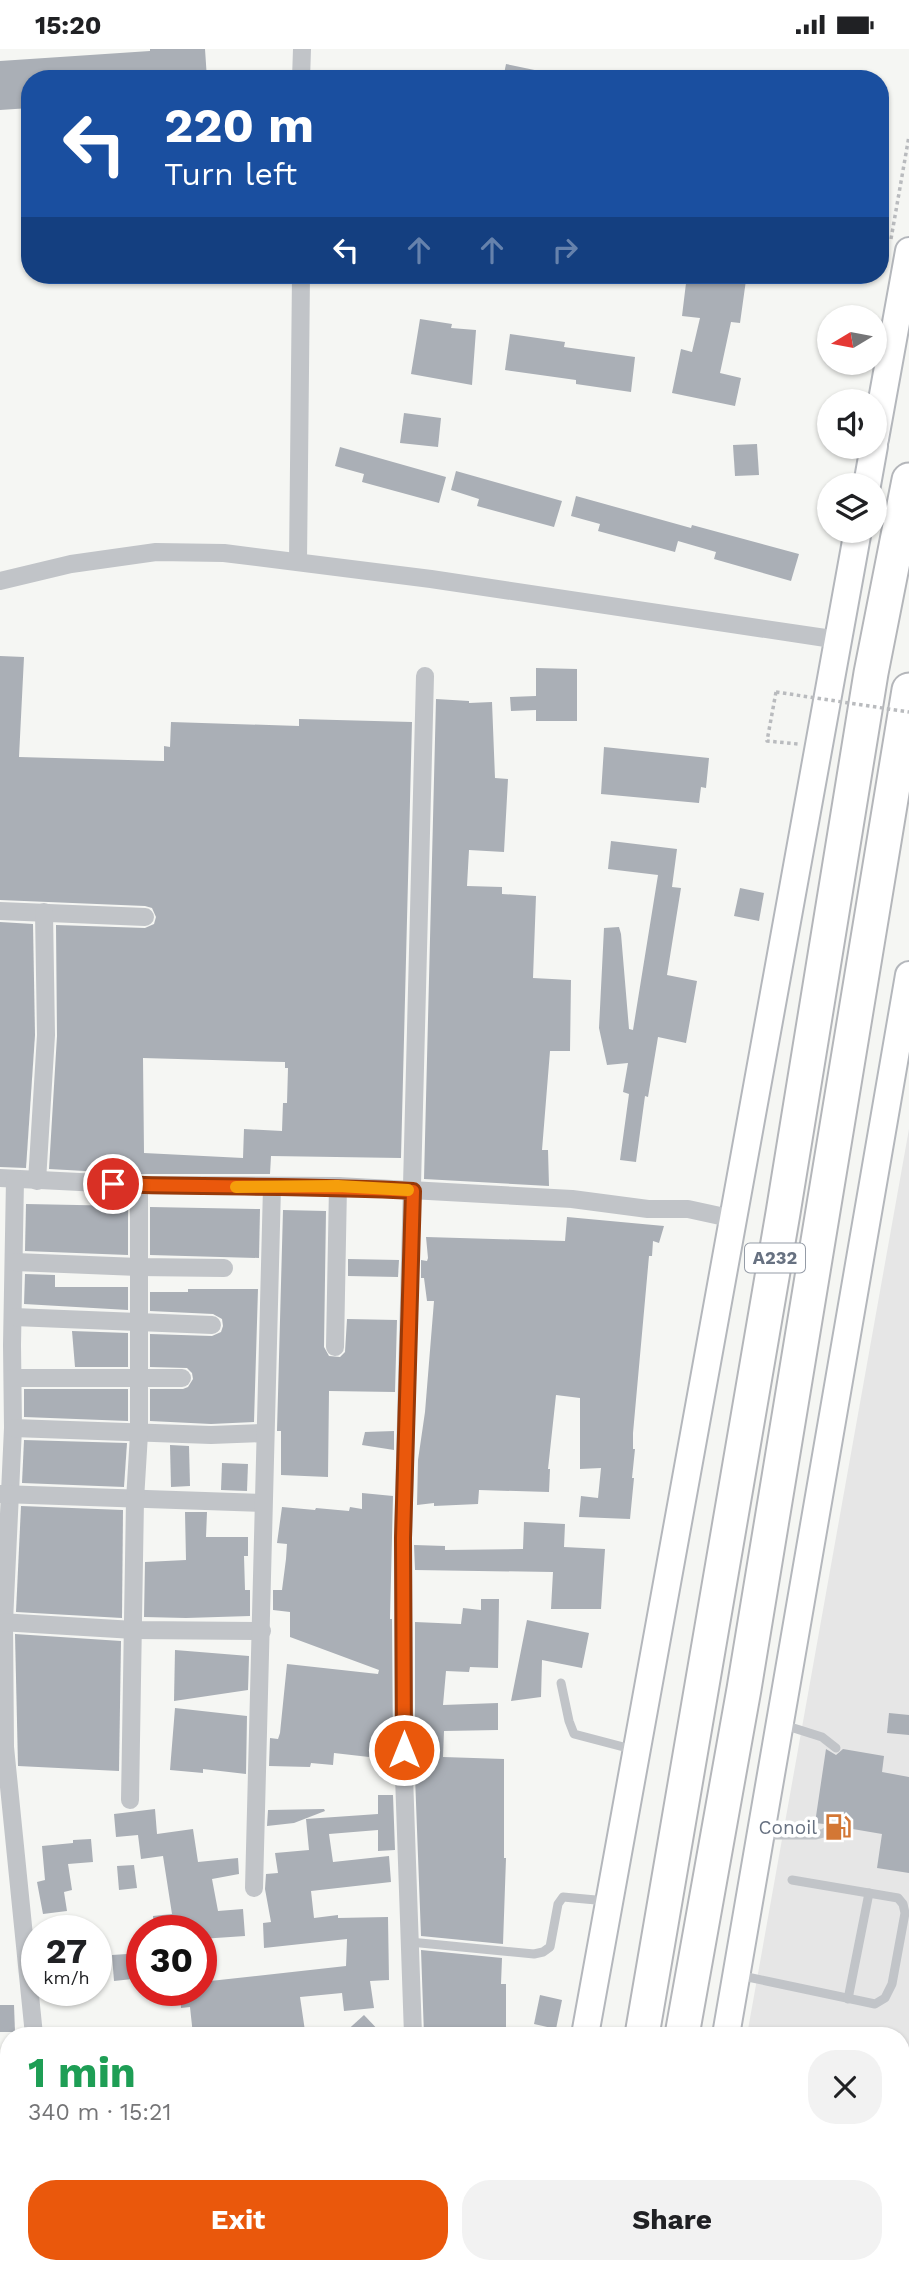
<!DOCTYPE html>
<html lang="en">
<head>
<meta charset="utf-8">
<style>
  :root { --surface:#fff; --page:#f2f2f2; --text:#202124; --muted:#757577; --accent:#ea580c }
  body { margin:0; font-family:"Work Sans",sans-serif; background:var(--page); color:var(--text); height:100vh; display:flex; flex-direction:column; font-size:26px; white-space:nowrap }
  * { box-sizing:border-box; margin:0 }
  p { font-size:23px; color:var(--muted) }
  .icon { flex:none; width:38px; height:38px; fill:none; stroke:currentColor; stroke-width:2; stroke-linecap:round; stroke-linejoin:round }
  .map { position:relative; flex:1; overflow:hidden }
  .panel { position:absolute; left:0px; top:1978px; width:910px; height:247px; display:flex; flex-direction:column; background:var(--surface); border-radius:28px 28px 0 0; box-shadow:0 2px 5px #0004 }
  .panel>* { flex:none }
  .banner { position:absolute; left:21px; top:21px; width:868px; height:214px; border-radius:28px; box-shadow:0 2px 5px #0004; background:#1a4fa0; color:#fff; overflow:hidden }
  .needle { width:46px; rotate:260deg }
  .controls { position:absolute; left:817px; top:256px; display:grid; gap:14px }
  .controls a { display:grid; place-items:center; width:70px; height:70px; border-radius:50%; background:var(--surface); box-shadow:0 2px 5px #0004; font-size:35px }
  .speed { position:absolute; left:21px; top:1866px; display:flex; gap:14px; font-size:35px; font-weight:700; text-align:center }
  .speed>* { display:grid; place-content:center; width:91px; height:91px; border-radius:50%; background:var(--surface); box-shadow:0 2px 5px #0004; line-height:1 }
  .speed small { font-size:18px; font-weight:400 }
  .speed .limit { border:10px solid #d22; background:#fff; color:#111 }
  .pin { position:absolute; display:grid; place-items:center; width:60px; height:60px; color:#fff; margin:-30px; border:4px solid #fff; border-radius:50%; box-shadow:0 2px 7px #0007 }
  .me { position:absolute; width:77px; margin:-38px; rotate:0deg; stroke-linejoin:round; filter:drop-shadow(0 0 5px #0008) }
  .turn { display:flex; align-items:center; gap:24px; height:147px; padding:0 28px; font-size:32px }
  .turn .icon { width:91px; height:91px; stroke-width:2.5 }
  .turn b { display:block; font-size:49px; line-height:60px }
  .lanes { display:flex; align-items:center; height:66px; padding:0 28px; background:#0003; justify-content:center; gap:35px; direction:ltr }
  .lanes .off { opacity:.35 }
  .round { display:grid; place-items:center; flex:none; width:74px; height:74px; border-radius:28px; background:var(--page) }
  .summary { display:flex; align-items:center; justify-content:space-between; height:119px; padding:0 28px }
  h1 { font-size:42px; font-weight:700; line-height:52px; color:#1e9e55 }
  .action { display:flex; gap:14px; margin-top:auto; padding:14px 28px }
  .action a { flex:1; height:80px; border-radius:28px; background:var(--accent); color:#fff; font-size:28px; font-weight:700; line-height:80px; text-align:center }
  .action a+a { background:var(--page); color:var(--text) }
  .status { display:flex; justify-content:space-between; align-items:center; height:49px; padding:0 35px; background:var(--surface); direction:ltr }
  .status svg { height:19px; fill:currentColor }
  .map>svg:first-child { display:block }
  .built { fill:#e6e6e6 }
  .building { fill:#aaafb6; fill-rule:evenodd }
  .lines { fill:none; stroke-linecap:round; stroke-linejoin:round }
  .secondary-casing { stroke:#b4b7bc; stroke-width:30 }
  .highway-casing { stroke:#b4b6ba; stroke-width:37 }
  .path { stroke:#b9bbbe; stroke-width:3.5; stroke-dasharray:3.5 3.5; stroke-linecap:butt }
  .lane { stroke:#c1c4c8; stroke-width:9 }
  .street { stroke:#c1c4c8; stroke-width:18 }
  .secondary { stroke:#fff; stroke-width:26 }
  .highway { stroke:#fff; stroke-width:33 }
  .path-bridge { stroke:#b9bbbe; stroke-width:3.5; stroke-dasharray:3.5 3.5; stroke-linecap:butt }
  .route-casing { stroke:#983908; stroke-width:18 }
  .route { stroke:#ea580c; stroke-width:12 }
  .slow { stroke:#f59e0b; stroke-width:12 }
  .labels { text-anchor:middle; stroke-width:7; stroke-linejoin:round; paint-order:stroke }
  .shield { fill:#fff; stroke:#959ca7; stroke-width:2 }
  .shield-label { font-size:18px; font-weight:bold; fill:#677181 }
  .poi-label { font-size:19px; fill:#677181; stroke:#fff; text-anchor:end }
</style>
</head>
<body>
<div class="status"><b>15:20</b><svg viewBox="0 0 49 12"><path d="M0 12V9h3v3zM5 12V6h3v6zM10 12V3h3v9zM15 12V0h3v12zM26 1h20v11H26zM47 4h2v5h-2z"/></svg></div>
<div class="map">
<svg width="909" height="2224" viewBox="0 0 909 2224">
  <rect width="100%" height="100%" fill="#f5f6f3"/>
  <!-- built -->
  <path class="built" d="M 909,1080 L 909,2224 L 703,2224 L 704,2216 L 901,2216 L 901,1986 L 747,1986 Z"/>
  <!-- building -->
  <g class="building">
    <path d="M 150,0 L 205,0 L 207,30 L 30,30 L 30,59 L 0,61 L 0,12 L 150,2 Z"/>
    <path d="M 506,15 L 549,24 L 548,30 L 503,30 Z"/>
    <path d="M 687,226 L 746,231 L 740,274 L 731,273 L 720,324 L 741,329 L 735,357 L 672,344 L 681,300 L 692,303 L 700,269 L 682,267 Z"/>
    <path d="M 420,270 L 452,275 L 451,279 L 476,281 L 472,336 L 411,325 Z"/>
    <path d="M 510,285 L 565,293 L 564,298 L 635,308 L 631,343 L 576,335 L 576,331 L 505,321 Z"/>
    <path d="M 404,364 L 441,369 L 438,398 L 400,394 Z"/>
    <path d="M 757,395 L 759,426 L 735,427 L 733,396 Z"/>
    <path d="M 340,398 L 446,428 L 439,454 L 362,433 L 364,425 L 335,417 Z"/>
    <path d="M 456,422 L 562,452 L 554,478 L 477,457 L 479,450 L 451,441 Z"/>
    <path d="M 576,447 L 691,479 L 692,476 L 799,505 L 791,532 L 714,510 L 716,503 L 678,492 L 675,503 L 598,482 L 600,475 L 571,467 Z"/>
    <path d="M 0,607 L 24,608 L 19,708 L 164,712 L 164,697 L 170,698 L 171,673 L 299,677 L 299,670 L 412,673 L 401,1109 L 271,1107 L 270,1125 L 139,1125 L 49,1120 L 57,987 L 56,876 L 145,879 L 154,875 L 156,868 L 152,859 L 145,857 L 0,851 ZM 143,1009 L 285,1013 L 285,1019 L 288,1019 L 287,1054 L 283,1054 L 282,1082 L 244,1080 L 243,1109 L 144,1104 Z"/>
    <path d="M 536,619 L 577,620 L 577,672 L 536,672 L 536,661 L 511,662 L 510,648 L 536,647 Z"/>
    <path d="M 436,650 L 469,652 L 469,654 L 492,653 L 495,729 L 508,730 L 504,803 L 469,801 L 467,837 L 502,838 L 502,845 L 536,847 L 533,929 L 571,931 L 570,1002 L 550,1002 L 542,1101 L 548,1101 L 549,1137 L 424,1130 Z"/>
    <path d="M 604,698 L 709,709 L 706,739 L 701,738 L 699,754 L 601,745 Z"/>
    <path d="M 611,792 L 677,800 L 672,838 L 681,839 L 667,926 L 697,932 L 686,994 L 658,988 L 648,1048 L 645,1047 L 636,1113 L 620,1111 L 629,1045 L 623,1043 L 628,1014 L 607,1016 L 599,979 L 604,879 L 619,878 L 621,885 L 629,980 L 633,981 L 658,826 L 608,820 Z"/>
    <path d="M 740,839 L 764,844 L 759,872 L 734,867 Z"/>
    <path d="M 0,873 L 33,875 L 35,986 L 26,1119 L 0,1118 Z"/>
    <path d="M 26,1155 L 128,1157 L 128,1206 L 25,1202 Z"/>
    <path d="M 150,1158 L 260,1160 L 259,1209 L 150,1206 Z"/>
    <path d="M 283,1161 L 326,1162 L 324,1298 L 329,1307 L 340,1308 L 345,1303 L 347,1270 L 397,1271 L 395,1343 L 329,1342 L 328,1428 L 281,1426 L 281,1382 L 277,1382 Z"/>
    <path d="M 567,1168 L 664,1177 L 659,1194 L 653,1192 L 652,1207 L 649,1207 L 633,1384 L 633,1400 L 635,1400 L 632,1429 L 634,1429 L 630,1470 L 579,1468 L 581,1447 L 598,1449 L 601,1419 L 580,1420 L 580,1349 L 556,1346 L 548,1420 L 550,1420 L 549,1443 L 479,1441 L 478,1455 L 434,1457 L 434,1454 L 417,1456 L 418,1411 L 425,1363 L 434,1252 L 427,1252 L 424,1229 L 421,1229 L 421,1211 L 427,1212 L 428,1209 L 426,1188 L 565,1192 Z"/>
    <path d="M 348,1210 L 399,1211 L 398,1228 L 348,1227 Z"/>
    <path d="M 25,1225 L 55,1226 L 55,1238 L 128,1238 L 128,1261 L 24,1255 Z"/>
    <path d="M 188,1240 L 258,1240 L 254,1373 L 211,1375 L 150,1372 L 150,1340 L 183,1340 L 188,1338 L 193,1330 L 192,1324 L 187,1319 L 150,1318 L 150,1285 L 212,1287 L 221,1283 L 223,1277 L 222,1270 L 213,1265 L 150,1262 L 150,1243 L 188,1243 Z"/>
    <path d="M 72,1282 L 128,1284 L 128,1318 L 75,1318 Z"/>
    <path d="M 24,1340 L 128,1340 L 128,1372 L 24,1368 Z"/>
    <path d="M 394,1382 L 394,1401 L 362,1396 L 365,1383 Z"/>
    <path d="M 24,1391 L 127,1394 L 124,1438 L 22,1434 Z"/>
    <path d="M 170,1396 L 189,1397 L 190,1437 L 171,1438 Z"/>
    <path d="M 222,1414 L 248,1415 L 247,1442 L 221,1441 Z"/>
    <path d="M 362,1444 L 393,1447 L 390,1570 L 392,1570 L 393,1702 L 370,1699 L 369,1708 L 334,1704 L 333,1716 L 311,1714 L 310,1718 L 269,1717 L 270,1689 L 278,1690 L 280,1684 L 287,1615 L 378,1625 L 379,1621 L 290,1588 L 290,1563 L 273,1561 L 273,1541 L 282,1541 L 286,1510 L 287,1495 L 277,1494 L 282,1458 L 315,1461 L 316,1459 L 349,1462 L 350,1458 L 362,1460 Z"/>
    <path d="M 21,1457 L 123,1461 L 122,1569 L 16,1563 Z"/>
    <path d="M 185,1463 L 207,1463 L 206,1488 L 248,1488 L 248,1507 L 244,1507 L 245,1541 L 250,1541 L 250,1567 L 186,1569 L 144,1568 L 145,1513 L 186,1511 Z"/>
    <path d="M 524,1473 L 565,1475 L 564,1498 L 605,1500 L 601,1560 L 551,1560 L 553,1523 L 415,1521 L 414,1496 L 445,1497 L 445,1501 L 523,1500 Z"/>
    <path d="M 481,1550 L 499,1550 L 498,1619 L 470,1618 L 469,1623 L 446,1622 L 443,1656 L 498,1654 L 498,1681 L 444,1682 L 443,1708 L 504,1710 L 504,1809 L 506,1809 L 503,1895 L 421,1887 L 415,1727 L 415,1573 L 461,1575 L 463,1559 L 481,1561 Z"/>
    <path d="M 527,1571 L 589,1584 L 582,1619 L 542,1611 L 541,1648 L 511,1652 Z"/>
    <path d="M 15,1585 L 121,1592 L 119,1722 L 18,1717 Z"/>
    <path d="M 175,1601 L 249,1607 L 248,1641 L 174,1652 Z"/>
    <path d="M 175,1659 L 247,1667 L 246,1725 L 203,1720 L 203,1724 L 170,1721 Z"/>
    <path d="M 889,1664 L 909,1666 L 909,1686 L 887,1684 Z"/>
    <path d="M 826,1700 L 836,1706 L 843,1700 L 884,1707 L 882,1723 L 909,1728 L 909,1824 L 877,1819 L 882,1785 L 841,1778 L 839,1772 L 834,1770 L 824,1775 L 815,1774 Z"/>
    <path d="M 378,1746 L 393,1746 L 395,1801 L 378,1802 L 378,1781 L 329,1785 L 333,1813 L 389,1807 L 391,1833 L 311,1842 L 314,1869 L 338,1866 L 338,1869 L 388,1868 L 389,1931 L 370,1932 L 374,1959 L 344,1962 L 342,1944 L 300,1948 L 305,1982 L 281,1986 L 193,1986 L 190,1958 L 181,1959 L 180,1941 L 201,1941 L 201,1933 L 346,1917 L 347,1890 L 264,1899 L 263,1874 L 271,1873 L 265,1840 L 266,1825 L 278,1824 L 275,1804 L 309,1801 L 306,1770 L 378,1765 Z"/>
    <path d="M 155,1760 L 157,1785 L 193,1780 L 198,1813 L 238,1809 L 239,1825 L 212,1830 L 218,1862 L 243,1860 L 245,1887 L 201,1890 L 201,1881 L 154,1881 L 153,1867 L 172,1865 L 163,1807 L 141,1810 L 138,1786 L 116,1788 L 114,1765 Z"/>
    <path d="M 324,1760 L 325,1762 L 294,1774 L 267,1777 L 268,1761 Z"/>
    <path d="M 91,1790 L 93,1813 L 68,1815 L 72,1841 L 64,1843 L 67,1862 L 43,1865 L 37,1833 L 45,1831 L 42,1797 L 73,1794 L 73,1791 Z"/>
    <path d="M 134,1816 L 137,1839 L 119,1841 L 117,1817 Z"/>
    <path d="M 421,1901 L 502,1909 L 501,1935 L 506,1935 L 506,1986 L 424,1986 Z"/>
    <path d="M 142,1904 L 142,1929 L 114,1932 L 112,1906 Z"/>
    <path d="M 540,1946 L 562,1951 L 556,1980 L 534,1975 Z"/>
    <path d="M 0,1956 L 14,1956 L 15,1983 L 0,1983 Z"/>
    <path d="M 364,1966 L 383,1986 L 342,1986 Z"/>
  </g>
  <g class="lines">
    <defs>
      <g id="secondary">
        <path d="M 875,390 L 909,202"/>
        <path d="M 867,436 L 874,397"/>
        <path d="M 585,1986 L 858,481"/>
        <path d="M 726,1986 L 909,926"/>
        <path d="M 0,2109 L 9,2109"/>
        <path d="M 443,2216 L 450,2224"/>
        <path d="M 532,2224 L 534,2216"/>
        <path d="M 685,2224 L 686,2216"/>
      </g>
      <g id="highway">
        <path d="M 642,1986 L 783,1164 L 871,624 L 909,431"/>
        <path d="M 682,1986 L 744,1640 L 909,641"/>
        <path d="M 600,2224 L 602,2216"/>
        <path d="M 638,2224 L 640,2216"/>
      </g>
    </defs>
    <!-- secondary casing -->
    <use href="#secondary" class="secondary-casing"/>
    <!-- highway casing -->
    <use href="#highway" class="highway-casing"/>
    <!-- path -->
    <g class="path">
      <path d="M 891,190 L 909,87"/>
      <path d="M 776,643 L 767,692 L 798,695"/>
    </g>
    <!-- lane -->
    <g class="lane">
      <path d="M 561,1634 L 569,1672 L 574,1685 L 635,1701"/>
      <path d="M 784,1676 L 822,1688 L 836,1699"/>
      <path d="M 762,1786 L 816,1786 L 824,1784 L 834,1777"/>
      <path d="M 410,1893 L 534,1905 L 543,1903 L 550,1898 L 558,1855 L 563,1848 L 607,1852"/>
      <path d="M 738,1926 L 875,1955 L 885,1949 L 892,1935 L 905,1864 L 903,1855 L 898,1849 L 792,1831"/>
      <path d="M 848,1950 L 869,1844"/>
      <path d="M 901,2171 L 909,2123"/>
      <path d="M 901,2197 L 909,2208"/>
    </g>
    <!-- street -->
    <g class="street">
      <path d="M 301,30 L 302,0"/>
      <path d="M 298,513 L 301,226"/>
      <path d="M 0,532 L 71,515 L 156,503 L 224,504 L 431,530 L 839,591"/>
      <path d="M 0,862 L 145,868"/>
      <path d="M 0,1129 L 139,1136 L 338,1137 L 572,1150 L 648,1160 L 688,1160 L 734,1170"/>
      <path d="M 15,1131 L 12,1296 L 13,1379 L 4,1573 L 5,1698 L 34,1986"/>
      <path d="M 37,1132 L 46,986 L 44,863"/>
      <path d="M 15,1213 L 138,1218 L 224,1219"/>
      <path d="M 14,1268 L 212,1276"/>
      <path d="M 335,1298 L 338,1137"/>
      <path d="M 13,1329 L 182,1329"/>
      <path d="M 13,1379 L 211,1386 L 264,1384"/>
      <path d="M 1,1445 L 263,1454"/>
      <path d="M 0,1573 L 134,1581 L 262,1582"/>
      <path d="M 130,1751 L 135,1451 L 139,1385 L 139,1136"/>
      <path d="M 254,1839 C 261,1606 265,1372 272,1138"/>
      <path d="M 413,1986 L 404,1727 L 403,1489 L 425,627"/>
    </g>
    <!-- secondary -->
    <use href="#secondary" class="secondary"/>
    <!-- highway -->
    <use href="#highway" class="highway"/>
    <!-- path-bridge -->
    <path class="path-bridge" d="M 776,643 L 909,663"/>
  </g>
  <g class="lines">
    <defs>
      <path id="route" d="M 113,1135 C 213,1139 313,1136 413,1142 L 403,1489 L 404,1701"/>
    </defs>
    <!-- route casing -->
    <use href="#route" class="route-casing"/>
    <!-- route -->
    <use href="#route" class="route"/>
    <!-- slow -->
    <path class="slow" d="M 236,1138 L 338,1137 L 408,1141"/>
  </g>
  <!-- icons -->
  <defs>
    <symbol id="fuel-bare" viewBox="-9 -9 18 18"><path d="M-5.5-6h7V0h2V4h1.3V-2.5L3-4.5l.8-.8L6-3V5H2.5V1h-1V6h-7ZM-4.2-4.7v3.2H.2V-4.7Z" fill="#d37735" stroke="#fff" stroke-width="2.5" paint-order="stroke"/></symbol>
  </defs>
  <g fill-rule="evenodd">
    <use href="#fuel-bare" x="819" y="1759" width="38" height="38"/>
  </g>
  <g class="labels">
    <!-- shield labels -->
    <rect class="shield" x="745" y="1194.5" width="60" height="29" rx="5"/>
    <g class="shield-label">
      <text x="775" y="1215">A232</text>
    </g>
    <!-- poi labels -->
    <g class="poi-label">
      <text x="817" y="1785">Conoil</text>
    </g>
  </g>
</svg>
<div class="controls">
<a><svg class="needle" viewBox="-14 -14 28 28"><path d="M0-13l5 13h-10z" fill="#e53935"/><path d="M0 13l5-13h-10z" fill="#757577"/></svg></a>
<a><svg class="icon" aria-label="sound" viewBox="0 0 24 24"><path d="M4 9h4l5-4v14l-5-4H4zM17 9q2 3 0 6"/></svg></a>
<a><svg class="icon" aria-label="layers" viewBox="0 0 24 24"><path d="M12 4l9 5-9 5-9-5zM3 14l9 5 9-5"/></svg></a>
</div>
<div class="speed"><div>27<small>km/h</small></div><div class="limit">30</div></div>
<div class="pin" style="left:113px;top:1135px;background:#d93025"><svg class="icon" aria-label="arrive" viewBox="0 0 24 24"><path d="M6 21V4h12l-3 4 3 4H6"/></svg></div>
<svg class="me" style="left:404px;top:1701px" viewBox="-20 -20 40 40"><circle r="17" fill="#ea580c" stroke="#fff" stroke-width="3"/><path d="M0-11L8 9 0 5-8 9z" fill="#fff"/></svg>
<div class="banner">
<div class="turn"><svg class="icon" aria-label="left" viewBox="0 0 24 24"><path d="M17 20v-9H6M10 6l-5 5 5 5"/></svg><div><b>220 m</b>Turn left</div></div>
<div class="lanes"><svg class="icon" aria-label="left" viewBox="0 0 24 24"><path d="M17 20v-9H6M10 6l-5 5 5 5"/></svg><svg class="icon off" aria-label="ahead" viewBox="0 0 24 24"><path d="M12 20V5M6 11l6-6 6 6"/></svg><svg class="icon off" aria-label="ahead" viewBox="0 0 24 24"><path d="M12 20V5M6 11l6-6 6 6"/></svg><svg class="icon off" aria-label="right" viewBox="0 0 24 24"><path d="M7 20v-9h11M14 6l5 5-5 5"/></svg></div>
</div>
<section class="panel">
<div class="summary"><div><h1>1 min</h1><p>340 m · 15:21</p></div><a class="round"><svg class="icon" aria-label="close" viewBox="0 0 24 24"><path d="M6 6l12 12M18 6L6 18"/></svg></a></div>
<div class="action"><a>Exit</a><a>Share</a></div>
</section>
</div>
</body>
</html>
